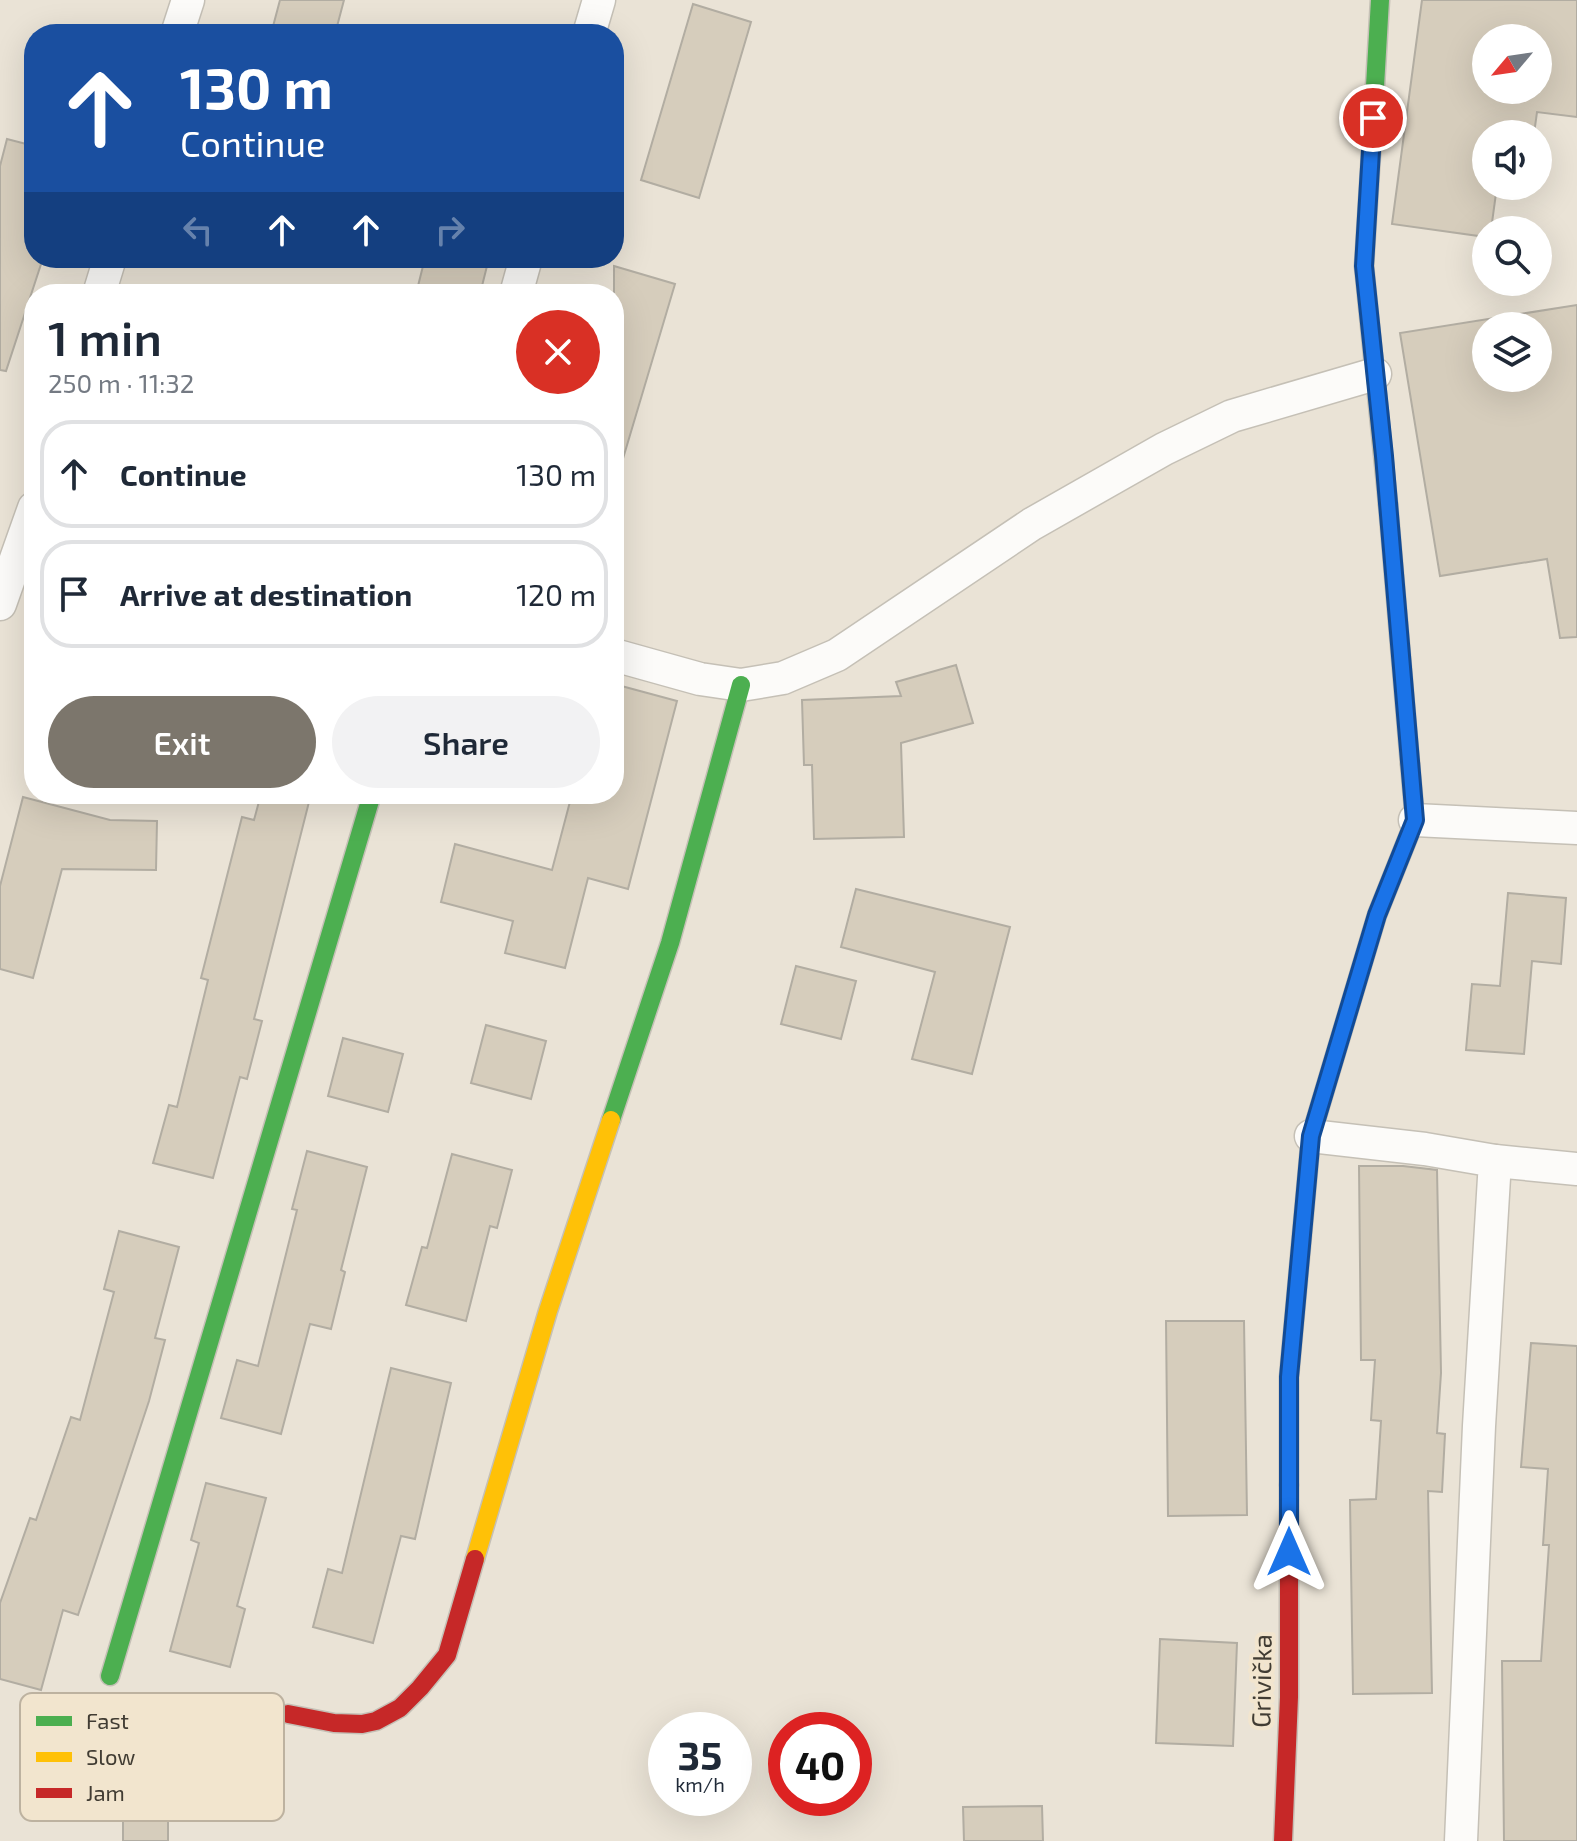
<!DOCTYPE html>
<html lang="en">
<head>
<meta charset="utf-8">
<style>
  :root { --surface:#fff; --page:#f2f2f3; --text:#1f2937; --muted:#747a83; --line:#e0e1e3; --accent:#7c766c }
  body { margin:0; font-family:"Exo 2",sans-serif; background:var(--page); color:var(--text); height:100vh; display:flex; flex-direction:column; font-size:30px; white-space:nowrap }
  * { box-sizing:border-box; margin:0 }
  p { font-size:26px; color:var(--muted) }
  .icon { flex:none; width:44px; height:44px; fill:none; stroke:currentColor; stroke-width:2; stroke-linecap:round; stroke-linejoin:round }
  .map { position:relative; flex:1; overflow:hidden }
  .panel { position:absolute; left:24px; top:284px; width:600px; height:520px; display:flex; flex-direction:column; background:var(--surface); border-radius:32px; box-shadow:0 8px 32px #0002 }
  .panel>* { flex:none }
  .banner { position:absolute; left:24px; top:24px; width:600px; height:244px; border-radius:32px; box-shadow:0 8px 32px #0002; background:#1a4fa0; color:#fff; overflow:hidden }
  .needle { width:52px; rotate:241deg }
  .fabs { position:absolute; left:1472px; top:24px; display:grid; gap:16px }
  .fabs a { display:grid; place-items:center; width:80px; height:80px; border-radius:50%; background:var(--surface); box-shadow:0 8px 32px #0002; font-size:40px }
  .speed { position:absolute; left:648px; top:1712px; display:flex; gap:16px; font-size:40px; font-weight:700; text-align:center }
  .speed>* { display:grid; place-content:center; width:104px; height:104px; border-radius:50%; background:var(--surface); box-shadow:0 8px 32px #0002; line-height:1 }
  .speed small { font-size:20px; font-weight:400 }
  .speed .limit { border:12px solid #d22; background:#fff; color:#111 }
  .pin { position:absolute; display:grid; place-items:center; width:68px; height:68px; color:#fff; margin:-34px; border:4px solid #fff; border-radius:50%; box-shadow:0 2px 8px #0007 }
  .me { position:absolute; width:88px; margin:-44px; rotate:0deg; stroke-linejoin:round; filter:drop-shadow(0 0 6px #0008) }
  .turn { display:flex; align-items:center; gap:28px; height:168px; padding:0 24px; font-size:36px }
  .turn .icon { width:104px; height:104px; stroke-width:2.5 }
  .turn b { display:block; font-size:56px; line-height:68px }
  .lanes { display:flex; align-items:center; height:76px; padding:0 24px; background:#0003; justify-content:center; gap:40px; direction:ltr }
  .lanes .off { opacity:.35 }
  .round { display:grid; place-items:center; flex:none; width:84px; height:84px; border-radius:42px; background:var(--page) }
  .head { display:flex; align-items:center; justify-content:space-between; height:136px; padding:0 24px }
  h1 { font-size:48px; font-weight:600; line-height:60px }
  .button { display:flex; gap:16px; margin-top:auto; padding:16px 24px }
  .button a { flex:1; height:92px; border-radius:48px; background:var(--accent); color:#fff; font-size:32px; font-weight:600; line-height:92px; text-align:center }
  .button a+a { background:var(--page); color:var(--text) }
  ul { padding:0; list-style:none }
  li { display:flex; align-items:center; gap:24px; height:108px; margin:0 16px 12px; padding:0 8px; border:4px solid var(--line); border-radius:32px }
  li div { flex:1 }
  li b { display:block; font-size:30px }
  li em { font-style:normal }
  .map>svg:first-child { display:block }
  .building { fill:#d6cdbc; stroke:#b2ada2; stroke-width:2; fill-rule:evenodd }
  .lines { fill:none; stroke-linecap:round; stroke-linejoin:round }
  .street-casing { stroke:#c5c0b6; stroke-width:35 }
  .fast-casing { stroke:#c5c0b6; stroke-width:21 }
  .slow-casing { stroke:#c5c0b6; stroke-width:21 }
  .jam-casing { stroke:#c5c0b6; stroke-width:21 }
  .street { stroke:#fcfbf9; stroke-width:32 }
  .fast { stroke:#4caf50; stroke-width:18 }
  .slow { stroke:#ffc107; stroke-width:18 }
  .jam { stroke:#c62828; stroke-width:18 }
  .route-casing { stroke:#114b97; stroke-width:20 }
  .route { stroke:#1a73e8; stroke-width:14 }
  .labels { text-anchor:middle; stroke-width:8; stroke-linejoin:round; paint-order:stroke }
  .street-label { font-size:26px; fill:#413c33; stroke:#f2e5ce }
  .key { fill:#f2e5ce; stroke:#bdb2a0; stroke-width:2 }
  .key-label { font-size:22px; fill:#413c33 }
</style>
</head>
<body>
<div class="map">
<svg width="1577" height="1841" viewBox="0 0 1577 1841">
  <rect width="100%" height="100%" fill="#eae3d6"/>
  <!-- building -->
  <g class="building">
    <path d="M 280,0 L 344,0 L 335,34 L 271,34 Z"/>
    <path d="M 1422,0 L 1577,0 L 1577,117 L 1537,112 L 1534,134 L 1486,134 L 1486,186 L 1497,186 L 1491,230 L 1486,230 L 1486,237 L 1392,224 ZM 1486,38 L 1538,38 L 1538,90 L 1486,90 Z"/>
    <path d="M 693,4 L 751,22 L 699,198 L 641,180 Z"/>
    <path d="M 7,139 L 34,146 L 34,258 L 43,258 L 6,371 L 0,370 L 0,166 Z"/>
    <path d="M 425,258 L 457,258 L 487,266 L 480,294 L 416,294 Z"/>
    <path d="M 614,266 L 675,284 L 622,462 L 614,461 Z"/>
    <path d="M 1577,305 L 1577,637 L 1560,638 L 1547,559 L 1440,576 L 1400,333 ZM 1486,326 L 1538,326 L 1538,378 L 1486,378 Z"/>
    <path d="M 956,665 L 973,723 L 901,743 L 904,837 L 814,839 L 812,765 L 804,765 L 802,700 L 901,696 L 896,682 Z"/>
    <path d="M 614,684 L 677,701 L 628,889 L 588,878 L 565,968 L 505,953 L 513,921 L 441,902 L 455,844 L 552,870 L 572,794 L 614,794 Z"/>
    <path d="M 261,794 L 311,794 L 254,1019 L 262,1021 L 247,1079 L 240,1077 L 213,1178 L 153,1163 L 169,1105 L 177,1107 L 208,980 L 201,978 L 242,817 L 254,820 Z"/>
    <path d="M 23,797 L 110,820 L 157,821 L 156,870 L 62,869 L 33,978 L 0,969 L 0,886 Z"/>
    <path d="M 856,889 L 1010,927 L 972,1074 L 912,1059 L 935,972 L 841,947 Z"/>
    <path d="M 1508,893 L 1566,898 L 1561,964 L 1532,961 L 1524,1054 L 1466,1050 L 1472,984 L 1500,986 Z"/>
    <path d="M 796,966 L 856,981 L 841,1039 L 781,1024 Z"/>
    <path d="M 486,1025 L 546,1041 L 531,1099 L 471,1083 Z"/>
    <path d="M 343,1038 L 403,1054 L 388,1112 L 328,1096 Z"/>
    <path d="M 307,1151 L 367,1167 L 341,1270 L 345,1272 L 331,1329 L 310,1324 L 281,1434 L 221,1418 L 237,1360 L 258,1366 L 297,1210 L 292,1209 Z"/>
    <path d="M 452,1154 L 512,1170 L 497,1228 L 490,1226 L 466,1321 L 406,1305 L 422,1247 L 427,1248 Z"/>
    <path d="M 1359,1166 L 1403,1166 L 1437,1170 L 1441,1373 L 1437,1433 L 1445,1434 L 1442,1492 L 1428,1491 L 1432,1693 L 1353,1694 L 1350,1500 L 1376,1499 L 1381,1421 L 1371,1420 L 1375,1360 L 1361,1360 Z"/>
    <path d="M 119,1231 L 179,1247 L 155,1338 L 165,1340 L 149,1401 L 78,1615 L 63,1610 L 41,1690 L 0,1679 L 0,1603 L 30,1518 L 36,1520 L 71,1417 L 80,1420 L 114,1292 L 104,1289 Z"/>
    <path d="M 1166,1321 L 1244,1321 L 1247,1515 L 1168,1516 Z"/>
    <path d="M 1531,1343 L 1577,1346 L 1577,1841 L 1504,1841 L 1502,1661 L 1541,1661 L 1549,1545 L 1543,1545 L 1548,1469 L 1521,1467 Z"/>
    <path d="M 391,1368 L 451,1383 L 415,1539 L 401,1536 L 373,1643 L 313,1627 L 328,1569 L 342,1573 Z"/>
    <path d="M 206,1483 L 266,1498 L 237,1606 L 245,1609 L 230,1667 L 170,1651 L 199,1543 L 191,1540 Z"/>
    <path d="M 1160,1639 L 1237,1643 L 1233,1746 L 1156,1743 Z"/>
    <path d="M 123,1803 L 168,1804 L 168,1841 L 123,1841 Z"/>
    <path d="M 1042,1806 L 1043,1841 L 964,1841 L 963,1807 Z"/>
  </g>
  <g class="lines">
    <defs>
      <g id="street">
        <path d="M 177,34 L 188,0"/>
        <path d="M 589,34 L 599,0"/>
        <path d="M 99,294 L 110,258"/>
        <path d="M 516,294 L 526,258"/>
        <path d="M 0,604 L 34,508"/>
        <path d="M 614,655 L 700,679 L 741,685 L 783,678 L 837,655 L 1032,524 L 1164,449 L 1232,416 L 1375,374"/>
        <path d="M 1415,820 L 1577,828"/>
        <path d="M 1311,1136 L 1425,1149 L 1495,1161 L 1479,1426 L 1461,1841"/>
        <path d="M 1495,1161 L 1577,1169"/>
      </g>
      <g id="fast">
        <path d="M 1373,121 L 1380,0"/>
        <path d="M 611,1120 L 670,943 L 741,685"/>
        <path d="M 1289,1485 L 1289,1377 L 1311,1136 L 1377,915 L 1415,820 L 1410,764"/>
        <path d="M 110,1676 L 372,794"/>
      </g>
      <g id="slow">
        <path d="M 1373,121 L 1364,266 L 1388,504"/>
        <path d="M 475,1559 L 548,1311 L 611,1120"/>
      </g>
      <g id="jam">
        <path d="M 1388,504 L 1410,764"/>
        <path d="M 288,1714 L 334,1723 L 362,1724 L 376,1721 L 400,1708 L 420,1688 L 447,1655 L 475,1559"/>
        <path d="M 1283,1841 L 1289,1697 L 1289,1485"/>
      </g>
    </defs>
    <!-- street casing -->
    <use href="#street" class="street-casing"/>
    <!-- fast casing -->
    <use href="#fast" class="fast-casing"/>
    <!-- slow casing -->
    <use href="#slow" class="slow-casing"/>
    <!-- jam casing -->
    <use href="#jam" class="jam-casing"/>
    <!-- street -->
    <use href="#street" class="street"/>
    <!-- fast -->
    <use href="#fast" class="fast"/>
    <!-- slow -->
    <use href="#slow" class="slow"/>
    <!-- jam -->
    <use href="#jam" class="jam"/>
  </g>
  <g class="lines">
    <defs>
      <path id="route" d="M 1289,1552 L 1289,1377 L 1311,1136 L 1377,915 L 1415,820 L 1384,456 L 1364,266 L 1373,118"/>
    </defs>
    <!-- route casing -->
    <use href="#route" class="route-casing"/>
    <!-- route -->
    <use href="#route" class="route"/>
  </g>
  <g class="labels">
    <!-- street labels -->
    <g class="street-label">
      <text transform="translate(1262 1681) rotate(-89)" y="9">Grivička</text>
    </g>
  </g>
  <!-- legend -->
  <rect x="20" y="1693" width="264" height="128" rx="12" class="key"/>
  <rect x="36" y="1716" width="36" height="10" fill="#4caf50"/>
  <rect x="36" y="1752" width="36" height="10" fill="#ffc107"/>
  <rect x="36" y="1788" width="36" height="10" fill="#c62828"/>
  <g class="key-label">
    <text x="86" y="1729">Fast</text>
    <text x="86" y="1765">Slow</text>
    <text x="86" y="1801">Jam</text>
  </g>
</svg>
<div class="fabs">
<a><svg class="needle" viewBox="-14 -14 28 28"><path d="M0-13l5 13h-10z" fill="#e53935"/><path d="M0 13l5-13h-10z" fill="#747a83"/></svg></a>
<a><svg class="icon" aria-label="sound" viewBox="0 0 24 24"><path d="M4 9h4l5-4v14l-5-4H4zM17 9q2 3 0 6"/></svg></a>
<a><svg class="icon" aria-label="search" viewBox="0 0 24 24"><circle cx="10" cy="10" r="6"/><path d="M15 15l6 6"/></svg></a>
<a><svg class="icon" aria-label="layers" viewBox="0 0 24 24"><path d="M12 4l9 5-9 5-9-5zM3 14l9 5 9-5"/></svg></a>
</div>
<div class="speed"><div>35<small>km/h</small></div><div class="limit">40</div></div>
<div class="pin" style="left:1373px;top:118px;background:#d93025"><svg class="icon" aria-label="arrive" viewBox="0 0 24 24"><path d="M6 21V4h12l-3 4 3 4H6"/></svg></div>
<svg class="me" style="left:1289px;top:1552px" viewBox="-20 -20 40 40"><path d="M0-17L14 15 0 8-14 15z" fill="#1a73e8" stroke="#fff" stroke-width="4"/></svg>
<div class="banner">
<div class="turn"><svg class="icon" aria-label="ahead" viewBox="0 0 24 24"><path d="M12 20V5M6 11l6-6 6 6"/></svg><div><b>130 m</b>Continue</div></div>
<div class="lanes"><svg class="icon off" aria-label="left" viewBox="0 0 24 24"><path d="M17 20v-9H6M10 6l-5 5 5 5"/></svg><svg class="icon" aria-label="ahead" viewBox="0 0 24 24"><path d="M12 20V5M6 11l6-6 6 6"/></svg><svg class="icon" aria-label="ahead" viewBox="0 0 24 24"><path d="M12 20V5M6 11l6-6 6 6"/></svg><svg class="icon off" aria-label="right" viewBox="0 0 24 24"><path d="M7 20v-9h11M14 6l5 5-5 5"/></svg></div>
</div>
<section class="panel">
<div class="head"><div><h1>1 min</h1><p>250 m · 11:32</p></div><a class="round" style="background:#d93025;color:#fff"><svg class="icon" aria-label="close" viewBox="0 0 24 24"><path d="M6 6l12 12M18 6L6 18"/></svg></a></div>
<ul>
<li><svg class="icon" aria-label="ahead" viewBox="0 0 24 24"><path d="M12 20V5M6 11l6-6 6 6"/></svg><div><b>Continue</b></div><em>130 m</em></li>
<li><svg class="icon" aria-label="arrive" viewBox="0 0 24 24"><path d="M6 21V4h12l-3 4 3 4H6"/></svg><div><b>Arrive at destination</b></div><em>120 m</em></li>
</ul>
<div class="button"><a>Exit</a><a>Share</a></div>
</section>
</div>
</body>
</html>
